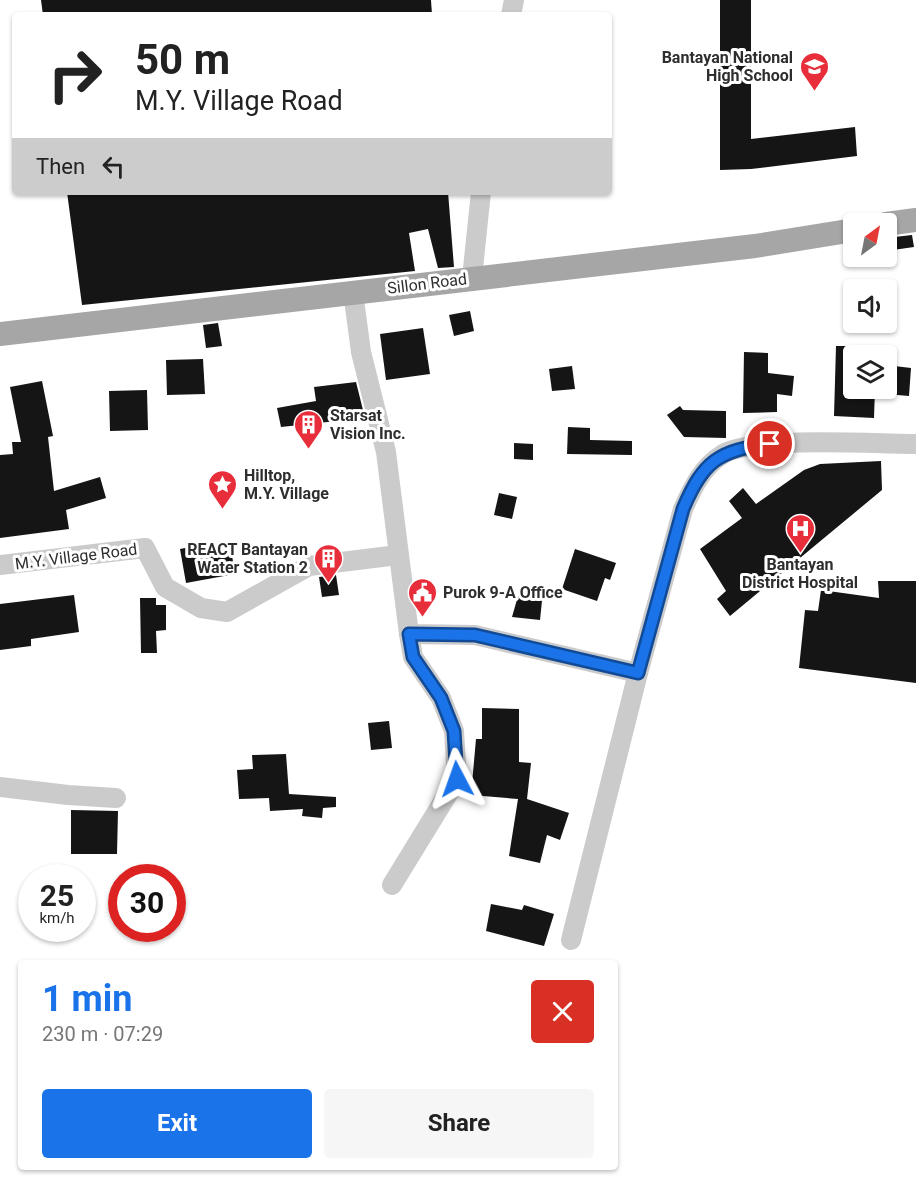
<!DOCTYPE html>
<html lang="en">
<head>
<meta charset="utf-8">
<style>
  :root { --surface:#fff; --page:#f6f6f6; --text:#222; --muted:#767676; --accent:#1a73e8 }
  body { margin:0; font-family:Roboto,sans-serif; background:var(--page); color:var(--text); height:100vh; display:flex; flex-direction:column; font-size:22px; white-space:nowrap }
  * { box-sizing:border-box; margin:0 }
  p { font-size:20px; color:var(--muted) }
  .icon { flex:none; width:33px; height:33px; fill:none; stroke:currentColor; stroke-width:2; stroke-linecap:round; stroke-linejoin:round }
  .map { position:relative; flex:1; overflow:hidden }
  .drawer { position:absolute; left:18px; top:960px; width:600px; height:210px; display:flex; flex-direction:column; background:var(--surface); border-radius:6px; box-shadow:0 2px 4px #0004 }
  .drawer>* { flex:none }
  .banner { position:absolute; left:12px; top:12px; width:600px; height:183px; border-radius:6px; box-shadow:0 2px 4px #0004; background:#fff; color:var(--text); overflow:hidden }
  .needle { width:39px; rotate:32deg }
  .controls { position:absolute; left:843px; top:213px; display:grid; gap:12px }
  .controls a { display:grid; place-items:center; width:54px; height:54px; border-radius:6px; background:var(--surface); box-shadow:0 2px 4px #0004; font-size:30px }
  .speed { position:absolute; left:18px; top:864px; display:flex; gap:12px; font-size:30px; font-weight:700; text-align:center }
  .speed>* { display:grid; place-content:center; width:78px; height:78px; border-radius:50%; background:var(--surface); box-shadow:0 2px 4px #0004; line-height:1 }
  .speed small { font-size:15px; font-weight:400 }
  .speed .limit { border:9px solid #d22; background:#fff; color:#111 }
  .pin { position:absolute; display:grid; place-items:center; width:51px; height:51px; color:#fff; margin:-26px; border:3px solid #fff; border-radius:50%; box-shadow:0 2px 6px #0007 }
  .me { position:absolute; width:66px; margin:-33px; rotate:356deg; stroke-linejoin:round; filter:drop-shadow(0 0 4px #0008) }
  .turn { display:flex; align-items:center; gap:21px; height:126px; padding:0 24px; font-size:27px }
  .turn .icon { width:78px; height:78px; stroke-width:2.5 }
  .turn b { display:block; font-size:42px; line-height:51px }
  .then { display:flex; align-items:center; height:57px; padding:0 24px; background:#0003; gap:12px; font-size:22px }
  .round { display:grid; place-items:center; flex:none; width:63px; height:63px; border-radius:6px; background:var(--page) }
  .overview { display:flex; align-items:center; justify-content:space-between; height:102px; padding:0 24px }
  h1 { font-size:36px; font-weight:700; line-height:45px; color:var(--accent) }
  .action { display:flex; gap:12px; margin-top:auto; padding:12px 24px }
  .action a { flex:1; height:69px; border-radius:6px; background:var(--accent); color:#fff; font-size:24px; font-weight:700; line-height:69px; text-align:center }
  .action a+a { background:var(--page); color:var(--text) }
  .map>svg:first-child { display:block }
  .building { fill:#151515 }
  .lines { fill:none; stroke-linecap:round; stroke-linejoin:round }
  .minor { stroke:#cbcbcb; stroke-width:20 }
  .major { stroke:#a6a6a6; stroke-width:24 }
  .route-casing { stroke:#114b97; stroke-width:15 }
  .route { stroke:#1a73e8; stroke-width:10 }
  .labels { text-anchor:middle; stroke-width:6; stroke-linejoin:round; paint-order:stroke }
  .poi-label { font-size:16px; font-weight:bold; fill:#2e2e2e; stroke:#fff; text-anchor:start }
  .street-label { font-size:16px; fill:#2e2e2e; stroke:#fff }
</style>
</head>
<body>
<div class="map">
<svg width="916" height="1189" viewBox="0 0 916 1189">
  <rect width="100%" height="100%" fill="#fff"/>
  <!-- building -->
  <g class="building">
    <path d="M 41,0 L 431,0 L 432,15 L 43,15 Z"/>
    <path d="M 720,0 L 751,0 L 751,139 L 855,127 L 857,156 L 751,169 L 720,170 Z"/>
    <path d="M 67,192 L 448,192 L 454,267 L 438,268 L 428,229 L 409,233 L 415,271 L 82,305 Z"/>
    <path d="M 912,235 L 914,247 L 886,251 L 886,238 Z"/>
    <path d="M 470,311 L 474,331 L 454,336 L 449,315 Z"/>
    <path d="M 218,323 L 222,346 L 206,348 L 203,325 Z"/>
    <path d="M 423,328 L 430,374 L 386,380 L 380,334 Z"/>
    <path d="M 836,346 L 854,346 L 854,388 L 875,388 L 874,418 L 834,416 Z"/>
    <path d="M 744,352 L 768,353 L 768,373 L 794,376 L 792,396 L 777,394 L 777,412 L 743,413 Z"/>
    <path d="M 203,359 L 205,394 L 167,395 L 166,360 Z"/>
    <path d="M 886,365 L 911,368 L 909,396 L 886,394 Z"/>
    <path d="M 572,366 L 575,389 L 552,391 L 549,369 Z"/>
    <path d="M 42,381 L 53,436 L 48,437 L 54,491 L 100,477 L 106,498 L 66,510 L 69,529 L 0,538 L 0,455 L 13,454 L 12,442 L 21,442 L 10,387 Z"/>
    <path d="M 356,382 L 365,418 L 281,427 L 277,408 L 316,401 L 314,387 Z"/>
    <path d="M 147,390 L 148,430 L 110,431 L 109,391 Z"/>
    <path d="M 680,406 L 683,410 L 726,411 L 726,438 L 684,437 L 667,415 Z"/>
    <path d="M 568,427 L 590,428 L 590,440 L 632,441 L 632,455 L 567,454 Z"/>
    <path d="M 514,443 L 533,444 L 533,460 L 514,459 Z"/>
    <path d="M 881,461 L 882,490 L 730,616 L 717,599 L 726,591 L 700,549 L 742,518 L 729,501 L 743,488 L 756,504 L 804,470 L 820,464 Z"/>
    <path d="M 499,493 L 517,497 L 512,519 L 494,515 Z"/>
    <path d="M 211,543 L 213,552 L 231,549 L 235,574 L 186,583 L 180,549 Z"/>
    <path d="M 575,549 L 616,563 L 610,580 L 605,578 L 597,601 L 562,589 Z"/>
    <path d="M 336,575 L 339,595 L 322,597 L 319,577 Z"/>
    <path d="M 878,581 L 916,581 L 916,683 L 799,668 L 805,610 L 818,611 L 821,590 L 879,598 Z"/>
    <path d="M 520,589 L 543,591 L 540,620 L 512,617 Z"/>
    <path d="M 74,595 L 79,632 L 31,639 L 31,646 L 0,650 L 0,604 Z"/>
    <path d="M 140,598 L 156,598 L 156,605 L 166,605 L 166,630 L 156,631 L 157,653 L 141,653 Z"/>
    <path d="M 482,708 L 519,709 L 519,762 L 531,763 L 527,799 L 569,813 L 560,840 L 547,835 L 540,863 L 509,856 L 518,799 L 471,795 L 476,739 L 482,739 Z"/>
    <path d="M 389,721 L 392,748 L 371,750 L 368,723 Z"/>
    <path d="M 286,754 L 289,794 L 336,797 L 336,807 L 323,808 L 322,818 L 302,816 L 303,809 L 270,811 L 269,798 L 239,799 L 237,770 L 253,769 L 252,755 Z"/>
    <path d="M 71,810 L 118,811 L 117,854 L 71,854 Z"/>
    <path d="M 491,904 L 522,910 L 524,905 L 554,914 L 544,946 L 486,931 Z"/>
  </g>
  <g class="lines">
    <!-- minor -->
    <g class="minor">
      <path d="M 511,15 L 514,0"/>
      <path d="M 472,278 L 481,192"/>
      <path d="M 353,292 L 361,352 L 386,452 L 409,634 L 475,635 L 638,673 L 683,509 C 693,487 702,467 723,454 C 755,436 874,444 916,444"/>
      <path d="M 0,565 L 145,548 L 165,587 L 201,608 L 227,612 L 309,566 L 398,555"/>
      <path d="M 0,787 L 68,795 L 116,798"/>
      <path d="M 392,885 L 457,779 L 454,731 L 441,698 L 413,657 L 409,634"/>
      <path d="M 571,940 L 638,673"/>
    </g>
    <!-- major -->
    <g class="major">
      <path d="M 886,224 L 916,220"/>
      <path d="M 0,334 L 755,246 L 854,230"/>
    </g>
  </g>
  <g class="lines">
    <defs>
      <path id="route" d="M 457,779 L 454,731 L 441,698 L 413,657 L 409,634 L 475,635 L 638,673 L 683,509 C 703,461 719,450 770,444"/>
    </defs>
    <!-- route casing -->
    <use href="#route" class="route-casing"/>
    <!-- route -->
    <use href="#route" class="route"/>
  </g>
  <!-- icons -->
  <defs>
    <symbol id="school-pin" viewBox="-11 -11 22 30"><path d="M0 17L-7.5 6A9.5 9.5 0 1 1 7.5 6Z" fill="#e72e3a" stroke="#fff"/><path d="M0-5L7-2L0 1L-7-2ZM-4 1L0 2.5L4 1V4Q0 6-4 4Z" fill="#fff"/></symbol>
    <symbol id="building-pin" viewBox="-11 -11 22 30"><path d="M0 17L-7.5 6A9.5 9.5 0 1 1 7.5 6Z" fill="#e72e3a" stroke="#fff"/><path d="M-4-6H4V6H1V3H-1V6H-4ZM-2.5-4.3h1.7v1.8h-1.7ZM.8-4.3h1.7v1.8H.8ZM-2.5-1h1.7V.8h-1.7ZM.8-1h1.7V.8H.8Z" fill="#fff"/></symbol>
    <symbol id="sight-pin" viewBox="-11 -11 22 30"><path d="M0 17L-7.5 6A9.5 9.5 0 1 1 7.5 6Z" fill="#e72e3a" stroke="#fff"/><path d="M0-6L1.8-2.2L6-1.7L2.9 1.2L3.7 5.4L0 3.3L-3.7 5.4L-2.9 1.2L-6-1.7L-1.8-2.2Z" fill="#fff"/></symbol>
    <symbol id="hospital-pin" viewBox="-11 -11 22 30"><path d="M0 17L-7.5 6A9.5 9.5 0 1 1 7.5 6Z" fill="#e72e3a" stroke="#fff"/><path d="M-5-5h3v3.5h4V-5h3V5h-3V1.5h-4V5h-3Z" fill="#fff"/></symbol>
    <symbol id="civic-pin" viewBox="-11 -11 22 30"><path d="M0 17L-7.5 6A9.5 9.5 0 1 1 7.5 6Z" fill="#e72e3a" stroke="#fff"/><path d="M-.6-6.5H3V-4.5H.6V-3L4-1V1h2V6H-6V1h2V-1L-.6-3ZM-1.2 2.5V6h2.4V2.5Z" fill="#fff"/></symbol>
  </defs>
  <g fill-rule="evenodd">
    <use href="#school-pin" x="798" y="50" width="33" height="45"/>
    <use href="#building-pin" x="292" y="408" width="33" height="45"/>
    <use href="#sight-pin" x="206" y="468" width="33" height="45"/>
    <use href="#hospital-pin" x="784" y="512" width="33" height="45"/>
    <use href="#building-pin" x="312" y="542" width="33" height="45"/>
    <use href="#civic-pin" x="406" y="576" width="33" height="45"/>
  </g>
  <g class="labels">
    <!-- poi labels -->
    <g class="poi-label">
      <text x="793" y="63" text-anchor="end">Bantayan National<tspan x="793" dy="18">High School</tspan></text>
      <text x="330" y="421">Starsat<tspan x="330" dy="18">Vision Inc.</tspan></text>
      <text x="244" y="481">Hilltop,<tspan x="244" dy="18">M.Y. Village</tspan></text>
      <text x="308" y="555" text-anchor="end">REACT Bantayan<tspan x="308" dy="18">Water Station 2</tspan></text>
      <text x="800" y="570" text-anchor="middle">Bantayan<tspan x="800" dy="18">District Hospital</tspan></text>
      <text x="443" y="598">Purok 9-A Office</text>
    </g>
    <!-- street labels -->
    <g class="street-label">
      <text transform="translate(427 283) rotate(-7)" y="6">Sillon Road</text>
      <text transform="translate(76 556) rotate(-7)" y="6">M.Y. Village Road</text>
    </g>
  </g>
</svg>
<div class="controls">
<a><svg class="needle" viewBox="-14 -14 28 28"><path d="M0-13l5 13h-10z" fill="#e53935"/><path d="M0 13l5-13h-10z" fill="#767676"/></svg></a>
<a><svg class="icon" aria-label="sound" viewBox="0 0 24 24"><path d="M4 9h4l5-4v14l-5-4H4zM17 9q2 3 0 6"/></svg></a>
<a><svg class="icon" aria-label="layers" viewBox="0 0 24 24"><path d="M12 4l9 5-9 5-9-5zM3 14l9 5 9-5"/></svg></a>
</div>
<div class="speed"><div>25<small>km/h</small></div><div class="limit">30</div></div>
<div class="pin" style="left:770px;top:444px;background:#d93025"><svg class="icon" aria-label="arrive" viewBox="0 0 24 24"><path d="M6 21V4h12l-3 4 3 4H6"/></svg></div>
<svg class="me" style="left:457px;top:779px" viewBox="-20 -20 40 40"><path d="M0-17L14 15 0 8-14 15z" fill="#1a73e8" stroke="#fff" stroke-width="4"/></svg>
<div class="banner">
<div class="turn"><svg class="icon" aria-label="right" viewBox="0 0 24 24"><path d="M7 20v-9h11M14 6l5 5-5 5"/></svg><div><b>50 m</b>M.Y. Village Road</div></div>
<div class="then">Then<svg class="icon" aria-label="left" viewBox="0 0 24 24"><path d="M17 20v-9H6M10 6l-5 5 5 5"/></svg></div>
</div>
<section class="drawer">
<div class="overview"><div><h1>1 min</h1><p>230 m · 07:29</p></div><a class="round" style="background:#d93025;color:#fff"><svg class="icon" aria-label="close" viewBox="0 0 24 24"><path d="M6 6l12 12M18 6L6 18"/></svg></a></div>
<div class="action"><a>Exit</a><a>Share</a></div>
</section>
</div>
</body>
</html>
